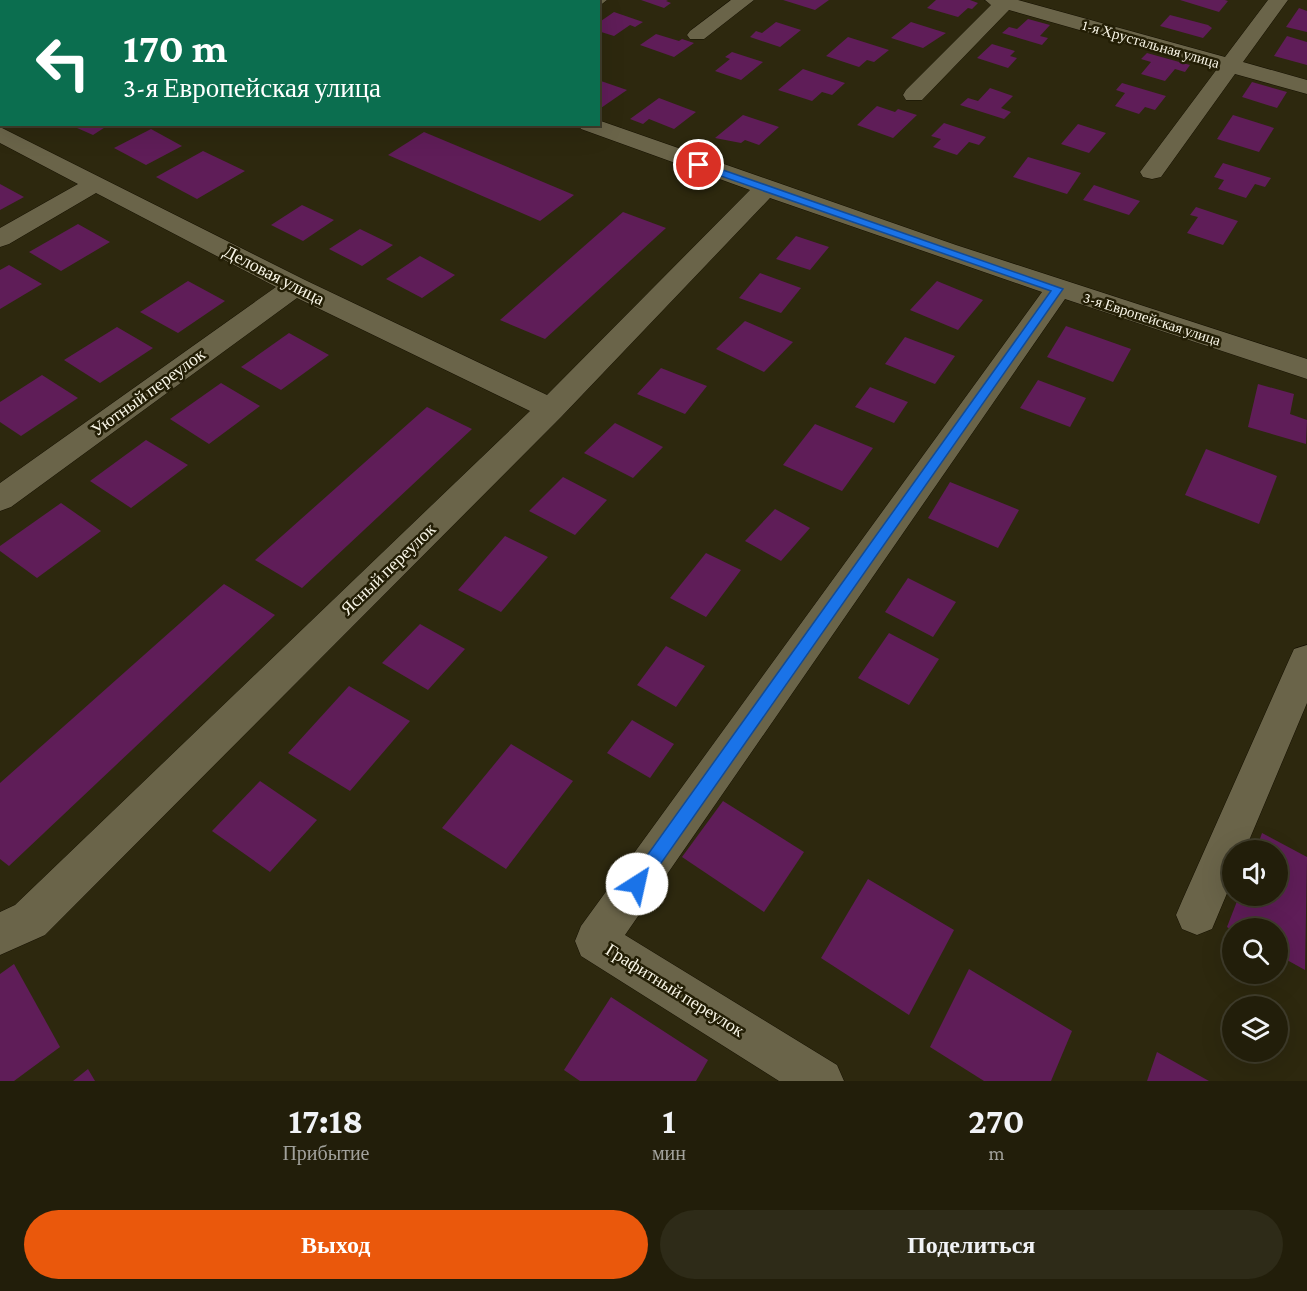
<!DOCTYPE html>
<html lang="ru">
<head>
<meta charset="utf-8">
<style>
  :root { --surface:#221e0a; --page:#2e2b18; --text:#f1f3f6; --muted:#a2a29c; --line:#3f3c2b; --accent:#ea580c }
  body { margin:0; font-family:"Crimson Pro",serif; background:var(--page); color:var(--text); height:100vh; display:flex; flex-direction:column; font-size:22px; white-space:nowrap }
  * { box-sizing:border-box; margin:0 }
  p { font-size:20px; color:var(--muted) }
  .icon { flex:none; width:33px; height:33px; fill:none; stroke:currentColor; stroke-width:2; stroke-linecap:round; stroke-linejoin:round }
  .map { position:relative; height:1081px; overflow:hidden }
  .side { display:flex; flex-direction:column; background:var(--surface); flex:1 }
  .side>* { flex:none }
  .hud { position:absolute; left:0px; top:0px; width:600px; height:126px; box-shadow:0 6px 24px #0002,0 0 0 2px var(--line); background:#0b6e4f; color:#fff; overflow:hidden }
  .tools { position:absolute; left:1222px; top:840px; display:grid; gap:12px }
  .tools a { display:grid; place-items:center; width:66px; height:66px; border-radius:50%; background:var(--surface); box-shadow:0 6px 24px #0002,0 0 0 2px var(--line); font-size:30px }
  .pin { position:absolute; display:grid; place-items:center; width:51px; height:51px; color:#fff; margin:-26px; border:3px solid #fff; border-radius:50%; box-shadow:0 2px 6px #0007 }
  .me { position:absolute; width:66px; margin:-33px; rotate:35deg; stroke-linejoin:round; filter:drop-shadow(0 0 4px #0008) }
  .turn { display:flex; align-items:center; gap:21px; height:126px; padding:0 24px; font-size:27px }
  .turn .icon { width:78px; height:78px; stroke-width:2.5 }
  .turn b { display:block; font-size:42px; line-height:51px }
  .eta { display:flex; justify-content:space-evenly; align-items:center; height:102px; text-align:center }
  .eta b { font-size:36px; font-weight:700; line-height:42px }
  .primary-button { display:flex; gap:12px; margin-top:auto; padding:12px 24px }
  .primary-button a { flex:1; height:69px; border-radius:36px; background:var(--accent); color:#fff; font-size:24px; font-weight:700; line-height:69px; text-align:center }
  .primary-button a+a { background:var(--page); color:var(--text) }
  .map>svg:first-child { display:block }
  .green { fill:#425827 }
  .building { fill:#5f1d58 }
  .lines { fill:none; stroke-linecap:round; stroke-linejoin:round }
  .minor-casing { stroke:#151000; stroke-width:1 }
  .minor { fill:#6a6449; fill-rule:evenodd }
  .route { fill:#1a73e8; stroke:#114b97; stroke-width:1.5 }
  .labels { text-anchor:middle; stroke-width:5; stroke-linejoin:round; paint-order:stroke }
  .far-street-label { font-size:15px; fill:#f8f5e6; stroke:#231e05 }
  .street-label { font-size:18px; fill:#f8f5e6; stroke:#231e05 }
</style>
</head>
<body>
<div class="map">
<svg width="1307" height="1081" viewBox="0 0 1307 1081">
  <rect width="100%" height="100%" fill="#2d280e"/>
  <!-- green -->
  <path class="green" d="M 9,0 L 379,0 L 382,1 L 12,2 Z"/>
  <!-- building -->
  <g class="building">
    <path d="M 641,0 L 668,0 L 666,1 L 671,3 L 664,8 Z"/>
    <path d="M 783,0 L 829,0 L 815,10 Z"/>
    <path d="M 936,0 L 970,0 L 978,3 L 972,9 L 968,8 L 958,17 L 927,8 Z"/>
    <path d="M 1180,0 L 1225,0 L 1228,1 L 1219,12 Z"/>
    <path d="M 1299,8 L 1307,11 L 1307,32 L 1286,27 Z"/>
    <path d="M 614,12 L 643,22 L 635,27 L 630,25 L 614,36 L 598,31 L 598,23 Z"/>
    <path d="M 1170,15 L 1208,25 L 1212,28 L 1203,38 L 1160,26 Z"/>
    <path d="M 1028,19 L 1050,25 L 1040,36 L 1048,38 L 1042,45 L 1002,33 L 1009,27 L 1017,29 Z"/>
    <path d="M 776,22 L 801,30 L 780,47 L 750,37 L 756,31 L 762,33 Z"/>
    <path d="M 911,22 L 946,33 L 923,48 L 891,38 Z"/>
    <path d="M 656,34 L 679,41 L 682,39 L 694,43 L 674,57 L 640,45 Z"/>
    <path d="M 1287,36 L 1307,42 L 1307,65 L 1274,56 Z"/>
    <path d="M 848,37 L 889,50 L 874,62 L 867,60 L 859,67 L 826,56 Z"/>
    <path d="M 992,44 L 1015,51 L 1010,56 L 1017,58 L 1008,68 L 977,58 Z"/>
    <path d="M 732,52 L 763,62 L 741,80 L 715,71 L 730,59 L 725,57 Z"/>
    <path d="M 1147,53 L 1190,65 L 1185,72 L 1175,69 L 1165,81 L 1141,74 L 1151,62 L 1141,59 Z"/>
    <path d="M 803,69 L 845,83 L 832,95 L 822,92 L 812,101 L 778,90 Z"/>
    <path d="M 598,80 L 627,90 L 598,110 Z"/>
    <path d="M 1252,82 L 1287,92 L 1277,108 L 1242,97 Z"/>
    <path d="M 1122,83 L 1166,96 L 1155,110 L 1145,107 L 1139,114 L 1115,106 L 1125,93 L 1116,90 Z"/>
    <path d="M 990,88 L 1013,96 L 1001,108 L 1011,112 L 1004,119 L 960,105 L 968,98 L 978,101 Z"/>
    <path d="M 659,98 L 696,112 L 674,129 L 649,119 L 643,124 L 630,119 Z"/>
    <path d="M 877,106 L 895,112 L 898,109 L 917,115 L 893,138 L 857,125 Z"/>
    <path d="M 743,115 L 779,127 L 759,145 L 745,140 L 741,143 L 715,138 Z"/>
    <path d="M 1233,115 L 1274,128 L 1259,152 L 1217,139 Z"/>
    <path d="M 944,123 L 986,137 L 979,145 L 969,142 L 957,155 L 933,147 L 941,139 L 931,136 Z"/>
    <path d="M 68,124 L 110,124 L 93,135 Z"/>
    <path d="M 1078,124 L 1106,133 L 1089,153 L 1061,144 Z"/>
    <path d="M 151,129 L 182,146 L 146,165 L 114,148 Z"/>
    <path d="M 424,132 L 574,195 L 540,221 L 388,155 Z"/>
    <path d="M 203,151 L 245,171 L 197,199 L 156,177 Z"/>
    <path d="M 1028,157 L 1081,173 L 1067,194 L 1013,177 Z"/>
    <path d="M 1223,163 L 1271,178 L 1265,187 L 1255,184 L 1246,198 L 1218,189 L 1224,180 L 1214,177 Z"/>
    <path d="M 0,184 L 24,197 L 0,210 Z"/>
    <path d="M 1094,185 L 1140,201 L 1129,215 L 1083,200 Z"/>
    <path d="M 302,205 L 334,220 L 303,241 L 271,225 Z"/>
    <path d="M 1196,207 L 1238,221 L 1223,245 L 1187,233 L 1198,217 L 1190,215 Z"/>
    <path d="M 623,212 L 666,228 L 545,339 L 500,320 Z"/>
    <path d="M 78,224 L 110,242 L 61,271 L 29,252 Z"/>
    <path d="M 360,229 L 393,245 L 362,266 L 329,249 Z"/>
    <path d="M 796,236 L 829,247 L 810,270 L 776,259 Z"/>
    <path d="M 420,256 L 455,275 L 422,298 L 386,279 Z"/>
    <path d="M 9,265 L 42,284 L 0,309 L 0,270 Z"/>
    <path d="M 760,273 L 801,288 L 781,313 L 739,298 Z"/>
    <path d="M 188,281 L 225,301 L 178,333 L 140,312 Z"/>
    <path d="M 937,281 L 983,300 L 958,330 L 910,310 Z"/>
    <path d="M 745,321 L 793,342 L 764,372 L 716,349 Z"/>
    <path d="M 1066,326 L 1131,349 L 1113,382 L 1047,357 Z"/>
    <path d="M 117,327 L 153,348 L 100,383 L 64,360 Z"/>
    <path d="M 289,333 L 329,355 L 281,390 L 241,367 Z"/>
    <path d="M 905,337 L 955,356 L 935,384 L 885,364 Z"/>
    <path d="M 661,368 L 707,386 L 685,414 L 637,394 Z"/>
    <path d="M 42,375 L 78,398 L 21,436 L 0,422 L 0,402 Z"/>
    <path d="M 1038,380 L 1086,398 L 1070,427 L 1020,408 Z"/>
    <path d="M 221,383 L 260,406 L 209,444 L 170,419 Z"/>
    <path d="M 1258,384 L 1294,394 L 1290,414 L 1307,420 L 1306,444 L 1248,427 Z"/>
    <path d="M 870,387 L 908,402 L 894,423 L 855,407 Z"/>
    <path d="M 427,407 L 472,429 L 302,588 L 255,560 Z"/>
    <path d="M 615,423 L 663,447 L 633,478 L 584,453 Z"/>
    <path d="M 815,424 L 873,448 L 842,491 L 783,465 Z"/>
    <path d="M 146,440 L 188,465 L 131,508 L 90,481 Z"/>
    <path d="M 1206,449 L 1277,476 L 1259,524 L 1185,495 Z"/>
    <path d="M 563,477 L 607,500 L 575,535 L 529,511 Z"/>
    <path d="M 950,482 L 1019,510 L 998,548 L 928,518 Z"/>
    <path d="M 61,503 L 101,531 L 37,578 L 0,551 L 0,546 Z"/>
    <path d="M 775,509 L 810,528 L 781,561 L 745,541 Z"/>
    <path d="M 505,536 L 548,557 L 501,612 L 458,590 Z"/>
    <path d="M 706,553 L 741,570 L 706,617 L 670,598 Z"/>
    <path d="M 908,578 L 956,602 L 933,637 L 885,612 Z"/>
    <path d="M 224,584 L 275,615 L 9,866 L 0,859 L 0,783 Z"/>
    <path d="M 420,624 L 465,649 L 428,690 L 382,663 Z"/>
    <path d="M 889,633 L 939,659 L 909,705 L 858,678 Z"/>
    <path d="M 666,646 L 705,666 L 676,707 L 637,685 Z"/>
    <path d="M 349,686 L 410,721 L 350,791 L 288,753 Z"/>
    <path d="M 632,720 L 674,744 L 650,778 L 607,753 Z"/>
    <path d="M 511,744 L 573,781 L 506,869 L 442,828 Z"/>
    <path d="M 260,781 L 317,820 L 270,872 L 212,831 Z"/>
    <path d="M 723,801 L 804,852 L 764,912 L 682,857 Z"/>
    <path d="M 1262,833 L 1307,857 L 1305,970 L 1278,955 L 1278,928 L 1233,931 L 1227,927 L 1239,896 L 1278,896 L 1278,850 L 1256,850 Z"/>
    <path d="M 868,879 L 954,930 L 909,1015 L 821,958 Z"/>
    <path d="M 14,964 L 60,1047 L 14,1081 L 0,1081 L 0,974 Z"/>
    <path d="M 969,969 L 1072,1031 L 1051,1081 L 984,1081 L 930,1047 Z"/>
    <path d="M 611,997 L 708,1060 L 696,1081 L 580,1081 L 564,1070 Z"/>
    <path d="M 1157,1052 L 1209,1081 L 1147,1081 Z"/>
    <path d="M 88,1069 L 95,1081 L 73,1081 Z"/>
  </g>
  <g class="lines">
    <defs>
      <g id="minor">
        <path d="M 586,0 L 607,0 L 598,7 L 598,2 Z"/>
        <path d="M 731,0 L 754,0 L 704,39 L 690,39 L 687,35 L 690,31 Z"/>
        <path d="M 985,0 L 1018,0 L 1225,57 L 1268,0 L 1288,0 L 1243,62 L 1307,80 L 1307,94 L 1235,74 L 1161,177 L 1152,179 L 1143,177 L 1140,172 L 1217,69 L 1009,10 L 922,100 L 906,100 L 903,95 L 906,90 L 991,5 Z"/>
        <path d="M 598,120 L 956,245 L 1307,359 L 1307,379 L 1065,299 L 625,935 L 837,1065 L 844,1081 L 779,1081 L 581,956 L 575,941 L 581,926 L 1042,292 L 770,198 L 562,416 L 45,935 L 0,955 L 0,912 L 15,905 L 530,411 L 297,298 L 11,507 L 0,511 L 0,483 L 276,287 L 96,193 L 9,244 L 0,247 L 0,228 L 78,184 L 0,143 L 0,127 L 305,280 L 547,395 L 750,190 L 581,129 L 578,124 L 598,124 Z"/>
        <path d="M 1307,645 L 1307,703 L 1245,850 L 1233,850 L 1233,879 L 1212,929 L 1197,935 L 1182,929 L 1176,915 L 1182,901 L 1289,660 L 1294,649 Z"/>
      </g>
    </defs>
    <!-- minor casing -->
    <use href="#minor" class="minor-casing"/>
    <!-- minor -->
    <use href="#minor" class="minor"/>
  </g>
  <!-- route -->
  <path class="route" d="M 695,163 L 703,163 L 1063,289 L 643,889 L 637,892 L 631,889 L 629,884 L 631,878 L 1051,291 L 695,167 Z"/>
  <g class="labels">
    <!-- far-street labels -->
    <g class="far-street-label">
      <text transform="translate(1151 44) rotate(16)" y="5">1-я Хрустальная улица</text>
      <text transform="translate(1152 319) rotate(18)" y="5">3-я Европейская улица</text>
    </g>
    <!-- street labels -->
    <g class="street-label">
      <text transform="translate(274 275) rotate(27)" y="6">Деловая улица</text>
      <text transform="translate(148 392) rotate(-36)" y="6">Уютный переулок</text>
      <text transform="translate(388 569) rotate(-44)" y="6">Ясный переулок</text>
      <text transform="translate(675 990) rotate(32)" y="6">Графитный переулок</text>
    </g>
  </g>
</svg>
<div class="tools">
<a><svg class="icon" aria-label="sound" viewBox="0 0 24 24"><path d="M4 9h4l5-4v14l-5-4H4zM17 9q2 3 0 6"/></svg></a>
<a><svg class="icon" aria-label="search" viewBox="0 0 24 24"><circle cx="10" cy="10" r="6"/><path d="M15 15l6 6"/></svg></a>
<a><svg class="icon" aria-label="layers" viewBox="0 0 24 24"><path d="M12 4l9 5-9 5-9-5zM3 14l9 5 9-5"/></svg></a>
</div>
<div class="pin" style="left:699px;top:165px;background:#d93025"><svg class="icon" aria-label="arrive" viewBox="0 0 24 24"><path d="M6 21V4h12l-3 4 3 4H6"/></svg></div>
<svg class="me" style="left:637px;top:884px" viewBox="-20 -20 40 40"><circle r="19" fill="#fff"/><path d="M0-13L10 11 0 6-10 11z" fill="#1a73e8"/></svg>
<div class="hud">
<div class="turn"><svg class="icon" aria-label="left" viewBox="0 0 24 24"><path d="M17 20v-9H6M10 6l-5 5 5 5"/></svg><div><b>170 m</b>3-я Европейская улица</div></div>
</div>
</div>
<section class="side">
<div class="eta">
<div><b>17:18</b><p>Прибытие</p></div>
<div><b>1</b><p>мин</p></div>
<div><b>270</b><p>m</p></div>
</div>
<div class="primary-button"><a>Выход</a><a>Поделиться</a></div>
</section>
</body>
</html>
